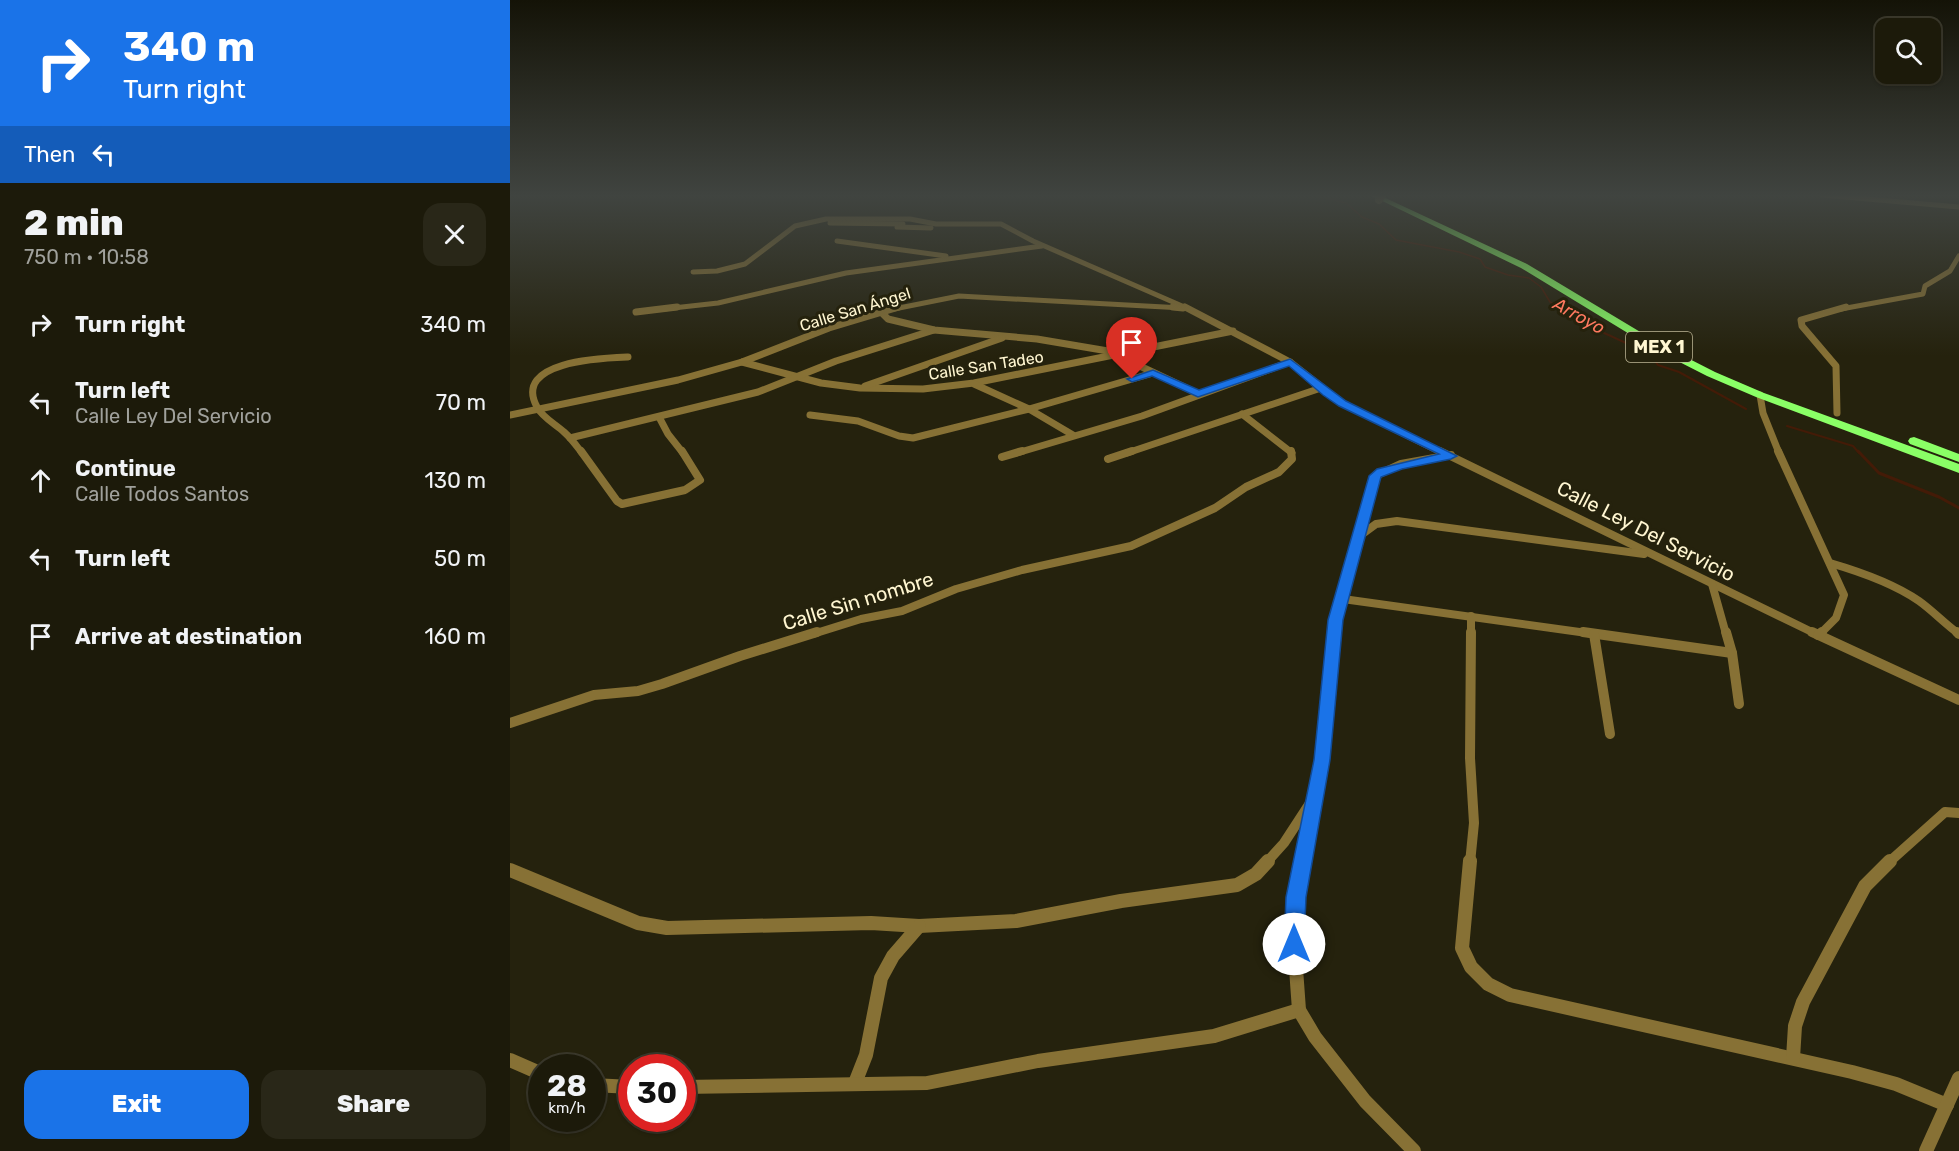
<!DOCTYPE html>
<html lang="en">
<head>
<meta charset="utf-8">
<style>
  :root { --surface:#1c1a0a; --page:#292718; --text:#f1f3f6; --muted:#a0a19c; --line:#3a382b; --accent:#1a73e8 }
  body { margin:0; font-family:Rubik,sans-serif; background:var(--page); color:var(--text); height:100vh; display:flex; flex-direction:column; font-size:22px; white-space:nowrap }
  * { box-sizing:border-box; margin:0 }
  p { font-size:20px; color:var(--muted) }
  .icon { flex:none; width:33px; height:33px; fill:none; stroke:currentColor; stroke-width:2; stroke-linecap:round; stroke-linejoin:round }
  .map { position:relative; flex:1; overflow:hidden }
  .drawer { display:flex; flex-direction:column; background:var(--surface); width:510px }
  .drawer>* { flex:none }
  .hud { background:#1a73e8; color:#fff; overflow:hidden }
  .controls { position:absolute; left:1365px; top:18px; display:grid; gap:12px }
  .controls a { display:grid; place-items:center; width:66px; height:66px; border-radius:12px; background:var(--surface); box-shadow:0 2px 4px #0004,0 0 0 2px var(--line); font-size:30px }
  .speed { position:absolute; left:18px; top:1054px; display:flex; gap:12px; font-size:30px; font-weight:700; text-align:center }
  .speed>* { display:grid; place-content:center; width:78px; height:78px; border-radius:50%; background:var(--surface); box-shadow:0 2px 4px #0004,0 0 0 2px var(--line); line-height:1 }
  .speed small { font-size:15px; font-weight:400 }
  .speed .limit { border:9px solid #d22; background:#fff; color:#111 }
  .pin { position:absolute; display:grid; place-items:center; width:51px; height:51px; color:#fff; margin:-62px -26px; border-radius:50% 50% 50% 0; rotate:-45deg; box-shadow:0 0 6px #0007 }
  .pin .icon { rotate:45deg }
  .me { position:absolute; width:66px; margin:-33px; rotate:0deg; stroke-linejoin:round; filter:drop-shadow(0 0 4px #0008) }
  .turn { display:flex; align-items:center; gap:21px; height:126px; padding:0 24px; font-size:27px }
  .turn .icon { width:78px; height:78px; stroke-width:2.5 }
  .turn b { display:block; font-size:42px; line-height:51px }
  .then { display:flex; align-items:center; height:57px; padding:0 24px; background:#0003; gap:12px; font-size:22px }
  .round { display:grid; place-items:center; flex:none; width:63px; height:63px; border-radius:18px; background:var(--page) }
  .head { display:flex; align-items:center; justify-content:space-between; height:102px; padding:0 24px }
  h1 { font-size:36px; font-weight:800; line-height:45px }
  .primary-button { display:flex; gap:12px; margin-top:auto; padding:12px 24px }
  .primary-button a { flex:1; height:69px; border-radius:18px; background:var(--accent); color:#fff; font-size:24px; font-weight:800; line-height:69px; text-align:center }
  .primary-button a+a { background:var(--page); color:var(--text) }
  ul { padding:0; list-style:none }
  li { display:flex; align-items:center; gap:18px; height:78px; padding:0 24px }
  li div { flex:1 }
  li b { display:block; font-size:22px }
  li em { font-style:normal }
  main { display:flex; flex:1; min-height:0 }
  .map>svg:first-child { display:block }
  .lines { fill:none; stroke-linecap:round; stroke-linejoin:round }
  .stream-far2 { stroke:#441b07; stroke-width:1.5 }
  .stream-far1 { stroke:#441b07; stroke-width:2 }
  .stream { stroke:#441b07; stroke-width:3 }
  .minor-far4 { stroke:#877135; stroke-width:5 }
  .minor-far3 { stroke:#877135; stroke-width:7 }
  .minor-far2 { stroke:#877135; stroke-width:8 }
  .minor-far1 { stroke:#877135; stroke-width:10 }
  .minor { stroke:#877135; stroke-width:14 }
  .trunk { fill:#8aff66; fill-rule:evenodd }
  .tertiary-bridge { stroke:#877135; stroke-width:8 }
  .route { fill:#1a73e8; stroke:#114b97; stroke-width:1.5 }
  .labels { text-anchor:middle; stroke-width:6; stroke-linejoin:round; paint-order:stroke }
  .far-street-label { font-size:16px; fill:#fff6d1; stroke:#25220d }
  .far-water-label { font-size:18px; font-style:italic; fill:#ff795f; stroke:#25220d }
  .shield { fill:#25220d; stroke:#beb696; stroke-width:1.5 }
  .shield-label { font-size:18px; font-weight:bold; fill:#fff6d1 }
  .street-label { font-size:20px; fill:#fff6d1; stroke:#25220d }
</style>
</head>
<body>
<main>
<section class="drawer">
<div class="hud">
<div class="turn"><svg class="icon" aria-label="right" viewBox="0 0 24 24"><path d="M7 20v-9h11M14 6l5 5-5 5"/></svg><div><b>340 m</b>Turn right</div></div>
<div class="then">Then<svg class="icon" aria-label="left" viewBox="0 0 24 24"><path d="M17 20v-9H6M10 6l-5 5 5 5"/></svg></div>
</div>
<div class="head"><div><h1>2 min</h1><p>750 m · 10:58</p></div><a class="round"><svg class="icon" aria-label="close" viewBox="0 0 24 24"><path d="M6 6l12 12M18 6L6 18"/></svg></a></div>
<ul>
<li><svg class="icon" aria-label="right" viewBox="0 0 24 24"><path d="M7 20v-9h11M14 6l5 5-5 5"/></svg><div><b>Turn right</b></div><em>340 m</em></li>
<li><svg class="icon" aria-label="left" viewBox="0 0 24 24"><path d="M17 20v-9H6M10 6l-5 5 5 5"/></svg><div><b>Turn left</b><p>Calle Ley Del Servicio</p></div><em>70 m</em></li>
<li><svg class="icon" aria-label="ahead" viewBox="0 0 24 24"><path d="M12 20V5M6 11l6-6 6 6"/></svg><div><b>Continue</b><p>Calle Todos Santos</p></div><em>130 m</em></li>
<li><svg class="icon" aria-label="left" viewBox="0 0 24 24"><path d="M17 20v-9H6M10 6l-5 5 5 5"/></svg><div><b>Turn left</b></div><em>50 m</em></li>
<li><svg class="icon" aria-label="arrive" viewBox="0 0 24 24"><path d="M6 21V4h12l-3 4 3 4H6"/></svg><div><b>Arrive at destination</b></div><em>160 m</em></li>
</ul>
<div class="primary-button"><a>Exit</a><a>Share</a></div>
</section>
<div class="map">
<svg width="1449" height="1151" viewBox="0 0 1449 1151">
  <rect width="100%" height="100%" fill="#25220d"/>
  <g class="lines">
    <!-- stream-far2 -->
    <path class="stream-far2" d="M 804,195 L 836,203 L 852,217 L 869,224 L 886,240 L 949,252 L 970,259 L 975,267 L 998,275 L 1019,278 L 1031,287 L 1040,302 L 1055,309"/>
    <!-- stream-far1 -->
    <g class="stream-far1">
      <path d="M 1052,307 L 1077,319 L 1092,332 L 1140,354 L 1148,365 L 1169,372 L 1236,409"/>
      <path d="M 1277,426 L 1343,446 L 1349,453"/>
    </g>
    <!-- stream -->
    <path class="stream" d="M 1348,451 L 1369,473 L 1429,497 L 1449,508"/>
    <!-- minor-far4 -->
    <g class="minor-far4">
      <path d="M 1312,195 L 1449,207"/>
      <path d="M 320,223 L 393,224"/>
      <path d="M 387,227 L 421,228"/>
      <path d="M 327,241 L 436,256"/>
      <path d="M 183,272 L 207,271 L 235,264 L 285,226 L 316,219 L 400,219 L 426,224 L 491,224 L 523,241 L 679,309"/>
      <path d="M 154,309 L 208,303 L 336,273 L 532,246"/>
      <path d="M 384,309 L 449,296 L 673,308"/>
      <path d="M 1331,309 L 1413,294 L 1415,286 L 1440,271 L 1449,256"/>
    </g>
    <!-- minor-far3 -->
    <g class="minor-far3">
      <path d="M 663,307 L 673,308"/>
      <path d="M 675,307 L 780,362 L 832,403 L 933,453"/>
      <path d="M 126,312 L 167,307"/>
      <path d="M 372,313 L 378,319 L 424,330 L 527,339 L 598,351 L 689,394"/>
      <path d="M 232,362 L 311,383 L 350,388 L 413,389 L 464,383 L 723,331"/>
      <path d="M 464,384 L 519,409 L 563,435"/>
      <path d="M 355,386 L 492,338"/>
      <path d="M 1250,395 L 1253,413 L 1269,453"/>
      <path d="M 1327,413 L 1326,366 L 1292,326 L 1291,320 L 1336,307"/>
      <path d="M 732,414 L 782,453"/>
      <path d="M 0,415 L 168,380 L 232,362 L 319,328 L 389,307"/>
      <path d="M 300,415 L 348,421 L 389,436 L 403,438 L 519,409 L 643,373"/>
      <path d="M 149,417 L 158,434 L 173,453"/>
      <path d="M 60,438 L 248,392 L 326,361 L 424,330"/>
      <path d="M 72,453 C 66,445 61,438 54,432 C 45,424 32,417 27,407 C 2,361 92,358 118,357"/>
      <path d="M 507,453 L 632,416 L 780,362"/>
      <path d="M 617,453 L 811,388"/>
    </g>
    <!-- minor-far2 -->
    <g class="minor-far2">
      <path d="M 71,451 L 107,501 L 112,504 L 175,490 L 190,480 L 172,451"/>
      <path d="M 930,451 L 1306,634"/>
      <path d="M 1268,451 L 1334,595 L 1326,618 L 1310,634"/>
      <path d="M 492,457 L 512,451"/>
      <path d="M 598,459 L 622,451"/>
      <path d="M 851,535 L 866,524 L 887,521 L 1134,554"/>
      <path d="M 1320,563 C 1351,572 1383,583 1409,601 C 1423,611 1435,624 1449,634"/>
      <path d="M 1202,584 L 1216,634"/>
      <path d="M 833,599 L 1084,634"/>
      <path d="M 303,634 L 351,619 L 392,611 L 446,589 L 512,570 L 621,546 L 705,508 L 736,487 L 769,472 L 782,459 L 781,451"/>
      <path d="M 825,634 L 826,620 L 865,476 L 891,464 L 941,455"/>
      <path d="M 961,634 L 961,616"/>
    </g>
    <!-- minor-far1 -->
    <g class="minor-far1">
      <path d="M 1073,632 L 1222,653"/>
      <path d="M 1216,632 L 1222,653 L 1229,704"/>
      <path d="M 1302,632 L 1449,700"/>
      <path d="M 1447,632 L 1449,634"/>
      <path d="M 1084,634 L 1100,734"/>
      <path d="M 1308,635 L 1312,632"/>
      <path d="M 0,723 L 84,695 L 128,691 L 152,684 L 230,656 L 307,632"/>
      <path d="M 756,863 L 774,843 L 804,797"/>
      <path d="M 793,863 L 812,760 L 825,632"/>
      <path d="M 960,863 L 964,823 L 960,758 L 961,632"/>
      <path d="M 1378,863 L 1435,812 L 1449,813"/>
    </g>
    <!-- minor -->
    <g class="minor">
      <path d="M 793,861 L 783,927 L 789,1010 L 805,1037 L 855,1101 L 904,1151"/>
      <path d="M 960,861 L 952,948 L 961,967 L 978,984 L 1000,995 L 1342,1072 L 1386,1084 L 1437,1105"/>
      <path d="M 0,870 L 128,923 L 157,928 L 361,923 L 409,926 L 506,921 L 611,901 L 727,885 L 746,874 L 758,861"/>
      <path d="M 1283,1058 L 1285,1026 L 1293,1002 L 1355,886 L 1380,861"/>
      <path d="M 0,1060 L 32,1074"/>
      <path d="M 345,1083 L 356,1055 L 371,978 L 383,956 L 409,926"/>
      <path d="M 82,1085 L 122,1087"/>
      <path d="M 172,1087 L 417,1083 L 528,1061 L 704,1036 L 789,1010"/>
      <path d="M 1416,1151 L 1449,1078"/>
    </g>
    <!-- trunk -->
    <g class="trunk">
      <path d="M 860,195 L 869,195 L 1017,264 L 1152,345 L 1205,372 L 1254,393 L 1449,464 L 1449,473 L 1246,397 L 1197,376 L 1144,349 L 1011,268 Z"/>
      <path d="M 1404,437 L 1449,454 L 1449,462 L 1400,444 L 1398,441 L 1400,438 Z"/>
    </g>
    <!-- tertiary-bridge -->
    <path class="tertiary-bridge" d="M 869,200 L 872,195"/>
  </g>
  <!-- sky -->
  <linearGradient id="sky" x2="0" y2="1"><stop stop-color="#141307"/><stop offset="0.55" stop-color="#404440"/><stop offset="1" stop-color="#404440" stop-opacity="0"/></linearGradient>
  <rect width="1449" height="356" fill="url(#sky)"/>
  <!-- route -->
  <path class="route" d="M 780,359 L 836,401 L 947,456 L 941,459 L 892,469 L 871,477 L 833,620 L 820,760 L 796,897 L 794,944 L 791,951 L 784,954 L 777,951 L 774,944 L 776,897 L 804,760 L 818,620 L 859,476 L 867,469 L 929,454 L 829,406 L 813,395 L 779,366 L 688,397 L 642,376 L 622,382 L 617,379 L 643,370 L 689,390 Z"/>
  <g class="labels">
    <!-- far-street labels -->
    <g class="far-street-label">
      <text transform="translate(345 309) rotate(-17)" y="6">Calle San Ángel</text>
      <text transform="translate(476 365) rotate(-9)" y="6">Calle San Tadeo</text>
    </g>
    <!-- far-water labels -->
    <g class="far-water-label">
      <text transform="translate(1069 316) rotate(29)" y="6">Arroyo</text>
    </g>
    <!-- shield labels -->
    <rect class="shield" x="1116" y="332" width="66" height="30" rx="4.5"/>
    <g class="shield-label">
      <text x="1149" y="353">MEX 1</text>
    </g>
    <!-- street labels -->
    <g class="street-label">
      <text transform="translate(1136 531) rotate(27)" y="7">Calle Ley Del Servicio</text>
      <text transform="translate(348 601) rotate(-17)" y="7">Calle Sin nombre</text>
    </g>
  </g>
</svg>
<div class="controls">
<a><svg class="icon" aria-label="search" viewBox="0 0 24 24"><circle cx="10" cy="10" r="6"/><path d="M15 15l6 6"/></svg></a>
</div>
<div class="speed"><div>28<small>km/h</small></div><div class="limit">30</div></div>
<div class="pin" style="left:622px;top:379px;background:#d93025"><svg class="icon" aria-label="arrive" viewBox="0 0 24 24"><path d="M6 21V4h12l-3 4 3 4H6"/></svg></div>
<svg class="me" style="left:784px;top:944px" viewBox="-20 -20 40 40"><circle r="19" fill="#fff"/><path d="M0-13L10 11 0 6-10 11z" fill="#1a73e8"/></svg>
</div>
</main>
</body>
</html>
